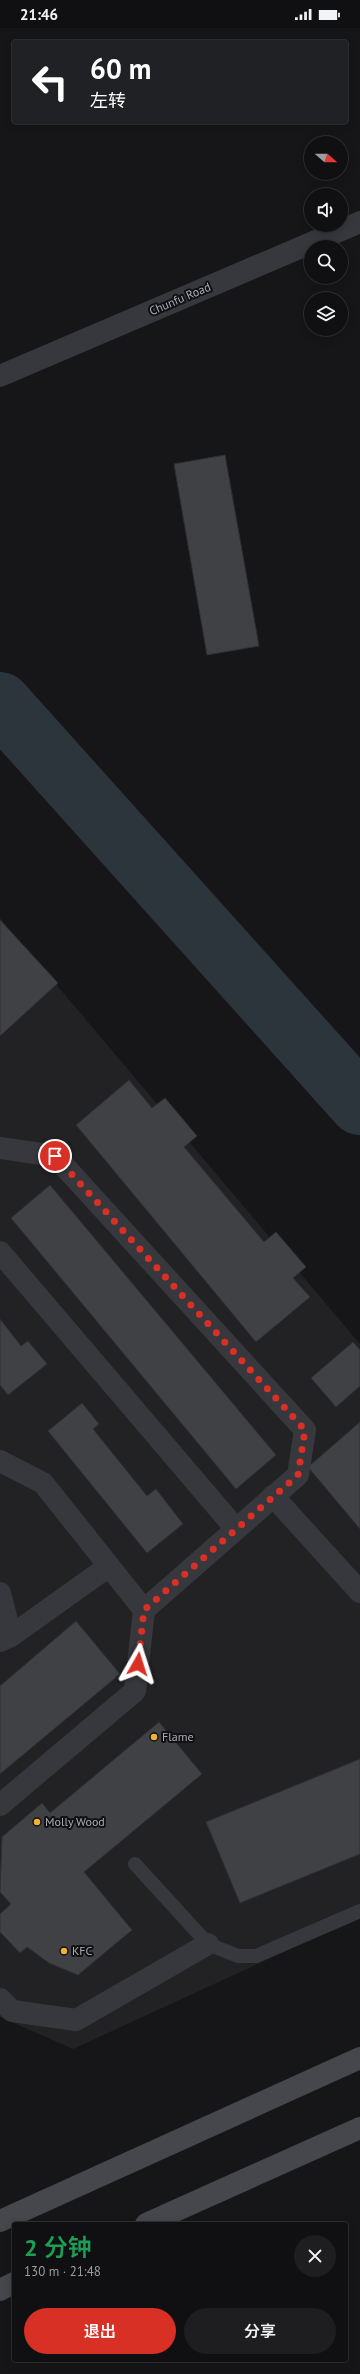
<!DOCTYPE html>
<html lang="zh">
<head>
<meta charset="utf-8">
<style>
  :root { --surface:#101012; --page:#1e1e20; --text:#f1f3f6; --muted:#9c9d9f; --line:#303032; --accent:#d93025 }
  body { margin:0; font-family:"PT Sans","Noto Sans SC",sans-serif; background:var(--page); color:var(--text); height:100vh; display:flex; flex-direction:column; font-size:15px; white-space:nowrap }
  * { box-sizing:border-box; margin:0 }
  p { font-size:13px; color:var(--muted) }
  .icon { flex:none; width:22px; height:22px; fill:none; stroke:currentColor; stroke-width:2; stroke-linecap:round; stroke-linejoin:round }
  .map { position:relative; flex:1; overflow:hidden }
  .drawer { position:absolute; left:12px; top:2194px; width:336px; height:140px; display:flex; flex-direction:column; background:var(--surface); border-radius:4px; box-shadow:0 2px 10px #0003,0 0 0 1px var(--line) }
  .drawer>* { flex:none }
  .top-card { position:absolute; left:12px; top:12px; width:336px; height:84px; border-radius:4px; box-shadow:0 2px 10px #0003,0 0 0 1px var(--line); background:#202124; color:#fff; overflow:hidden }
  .needle { width:26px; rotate:110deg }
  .fabs { position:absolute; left:304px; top:108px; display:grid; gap:8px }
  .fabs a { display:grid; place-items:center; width:44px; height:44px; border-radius:50%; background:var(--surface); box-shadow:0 2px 10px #0003,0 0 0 1px var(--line); font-size:20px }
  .pin { position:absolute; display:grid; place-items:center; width:34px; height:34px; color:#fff; margin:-17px; border:2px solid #fff; border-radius:50%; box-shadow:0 1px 4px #0007 }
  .me { position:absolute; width:44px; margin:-22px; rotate:6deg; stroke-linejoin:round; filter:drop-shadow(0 0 3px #0008) }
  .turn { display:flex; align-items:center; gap:14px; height:84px; padding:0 12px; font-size:18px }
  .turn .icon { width:52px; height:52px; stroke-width:2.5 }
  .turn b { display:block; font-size:28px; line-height:34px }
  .round { display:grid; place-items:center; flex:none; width:42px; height:42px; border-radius:21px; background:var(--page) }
  .overview { display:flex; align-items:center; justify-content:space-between; height:68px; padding:0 12px }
  h1 { font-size:24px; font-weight:600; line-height:30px; color:#1e9e55 }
  .primary-button { display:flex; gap:8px; margin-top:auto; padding:8px 12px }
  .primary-button a { flex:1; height:46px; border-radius:24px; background:var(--accent); color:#fff; font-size:16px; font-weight:600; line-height:46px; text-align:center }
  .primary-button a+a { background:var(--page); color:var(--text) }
  .status { display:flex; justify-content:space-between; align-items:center; height:28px; padding:0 20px; background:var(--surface); direction:ltr }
  .status svg { height:11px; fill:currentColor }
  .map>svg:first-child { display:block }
  .built { fill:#222225 }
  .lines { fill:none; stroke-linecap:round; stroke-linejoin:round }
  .river { stroke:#2c353c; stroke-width:62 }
  .building { fill:#404145; stroke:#303034 }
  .lane { stroke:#37383d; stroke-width:14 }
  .street { stroke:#37383d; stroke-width:22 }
  .secondary { stroke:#45474d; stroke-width:22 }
  .route { stroke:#d93025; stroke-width:7; stroke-dasharray:0 12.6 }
  .poi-dot { fill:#f2b134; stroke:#111113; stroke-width:1.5 }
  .labels { text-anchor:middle; stroke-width:4; stroke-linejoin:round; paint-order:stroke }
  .street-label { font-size:12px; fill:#a8adb8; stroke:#111113 }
  .poi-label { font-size:12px; fill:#a8adb8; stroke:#111113; text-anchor:start }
</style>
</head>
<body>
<div class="status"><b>21:46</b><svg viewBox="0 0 49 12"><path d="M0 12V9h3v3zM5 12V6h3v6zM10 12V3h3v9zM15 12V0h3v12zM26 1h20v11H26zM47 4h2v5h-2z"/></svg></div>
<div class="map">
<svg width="360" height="2346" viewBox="0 0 360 2346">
  <rect width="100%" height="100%" fill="#161618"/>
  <!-- built -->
  <path class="built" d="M 0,890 L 360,1316 L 360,1889 L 73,2021 L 0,1989 Z"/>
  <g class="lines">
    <!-- river -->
    <path class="river" d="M 0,675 L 360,1076"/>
  </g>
  <!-- building -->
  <g class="building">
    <path d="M 225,427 L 259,618 L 207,627 L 174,436 Z"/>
    <path d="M 0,892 L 58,955 L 0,1008 Z"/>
    <path d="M 129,1052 L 152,1080 L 165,1070 L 197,1108 L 184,1119 L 264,1214 L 276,1204 L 306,1239 L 293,1250 L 310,1269 L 256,1314 L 76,1097 Z"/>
    <path d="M 50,1157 L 276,1427 L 236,1461 L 11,1190 Z"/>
    <path d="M 0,1291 L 21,1318 L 28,1313 L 47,1336 L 8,1367 L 0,1357 Z"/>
    <path d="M 353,1314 L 360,1322 L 360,1358 L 336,1379 L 311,1350 Z"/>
    <path d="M 82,1375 L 99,1396 L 93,1401 L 147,1468 L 156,1461 L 183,1496 L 147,1525 L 48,1403 Z"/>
    <path d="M 360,1394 L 360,1501 L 308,1439 Z"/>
    <path d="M 76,1593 L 120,1646 L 0,1746 L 0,1658 Z"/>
    <path d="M 159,1694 L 202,1746 L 84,1844 L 132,1902 L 78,1947 L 49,1935 L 27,1919 L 20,1925 L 0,1904 L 0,1886 L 11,1876 L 0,1864 L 2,1809 L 42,1775 L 50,1785 Z"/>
    <path d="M 360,1731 L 360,1826 L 240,1875 L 206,1794 Z"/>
  </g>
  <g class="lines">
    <!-- lane -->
    <path class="lane" d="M 135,1836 L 208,1916 L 238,1928 L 256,1928 L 360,1883"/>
    <!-- street -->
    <g class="street">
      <path d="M 0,348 L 360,194"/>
      <path d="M 0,1120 L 55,1128 L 305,1402 L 298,1447 L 144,1582"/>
      <path d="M 0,1224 L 236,1501"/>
      <path d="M 0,1433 L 43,1455 L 144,1582 L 135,1663 L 0,1777"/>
      <path d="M 273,1468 L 360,1564"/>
      <path d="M 0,1565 L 11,1608 L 0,1613"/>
      <path d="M 11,1608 L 109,1538"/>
      <path d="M 0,1971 L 12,1983 L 76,1992 L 208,1916"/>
    </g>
    <!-- secondary -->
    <g class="secondary">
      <path d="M 0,2193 L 360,2030"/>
      <path d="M 146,2196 L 360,2100"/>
      <path d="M 0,2262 L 14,2255"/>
    </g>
  </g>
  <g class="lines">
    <!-- route -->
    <path class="route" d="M 55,1128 L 305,1402 L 298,1447 L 144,1582 L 138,1636"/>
  </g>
  <!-- markers -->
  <g class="poi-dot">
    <circle cx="154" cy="1709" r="4"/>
    <circle cx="37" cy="1794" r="4"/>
    <circle cx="64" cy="1923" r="4"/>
  </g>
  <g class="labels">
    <!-- street labels -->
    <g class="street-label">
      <text transform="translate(180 271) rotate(-23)" y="4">Chunfu Road</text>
    </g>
    <!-- poi labels -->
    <g class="poi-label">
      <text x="162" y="1713">Flame</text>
      <text x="45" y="1798">Molly Wood</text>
      <text x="72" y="1927">KFC</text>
    </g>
  </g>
</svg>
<div class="fabs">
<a><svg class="needle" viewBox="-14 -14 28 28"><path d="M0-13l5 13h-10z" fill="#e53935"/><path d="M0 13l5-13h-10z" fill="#9c9d9f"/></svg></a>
<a><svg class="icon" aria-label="sound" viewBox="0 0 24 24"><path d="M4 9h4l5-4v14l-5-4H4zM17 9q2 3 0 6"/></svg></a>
<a><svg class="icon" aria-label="search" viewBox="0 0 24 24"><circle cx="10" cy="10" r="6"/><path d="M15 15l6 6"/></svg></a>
<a><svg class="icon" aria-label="layers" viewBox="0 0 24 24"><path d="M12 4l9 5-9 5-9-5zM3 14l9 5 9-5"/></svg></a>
</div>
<div class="pin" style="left:55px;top:1128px;background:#d93025"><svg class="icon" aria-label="arrive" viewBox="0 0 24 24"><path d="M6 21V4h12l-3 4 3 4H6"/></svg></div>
<svg class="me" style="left:138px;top:1636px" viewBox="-20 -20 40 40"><path d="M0-17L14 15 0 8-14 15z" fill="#d93025" stroke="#fff" stroke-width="4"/></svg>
<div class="top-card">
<div class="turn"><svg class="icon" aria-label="left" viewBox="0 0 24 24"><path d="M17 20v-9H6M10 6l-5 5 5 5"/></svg><div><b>60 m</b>左转</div></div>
</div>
<section class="drawer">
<div class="overview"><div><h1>2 分钟</h1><p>130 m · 21:48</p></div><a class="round"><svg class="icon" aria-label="close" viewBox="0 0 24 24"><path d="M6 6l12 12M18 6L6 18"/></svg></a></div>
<div class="primary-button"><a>退出</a><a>分享</a></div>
</section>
</div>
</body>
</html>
